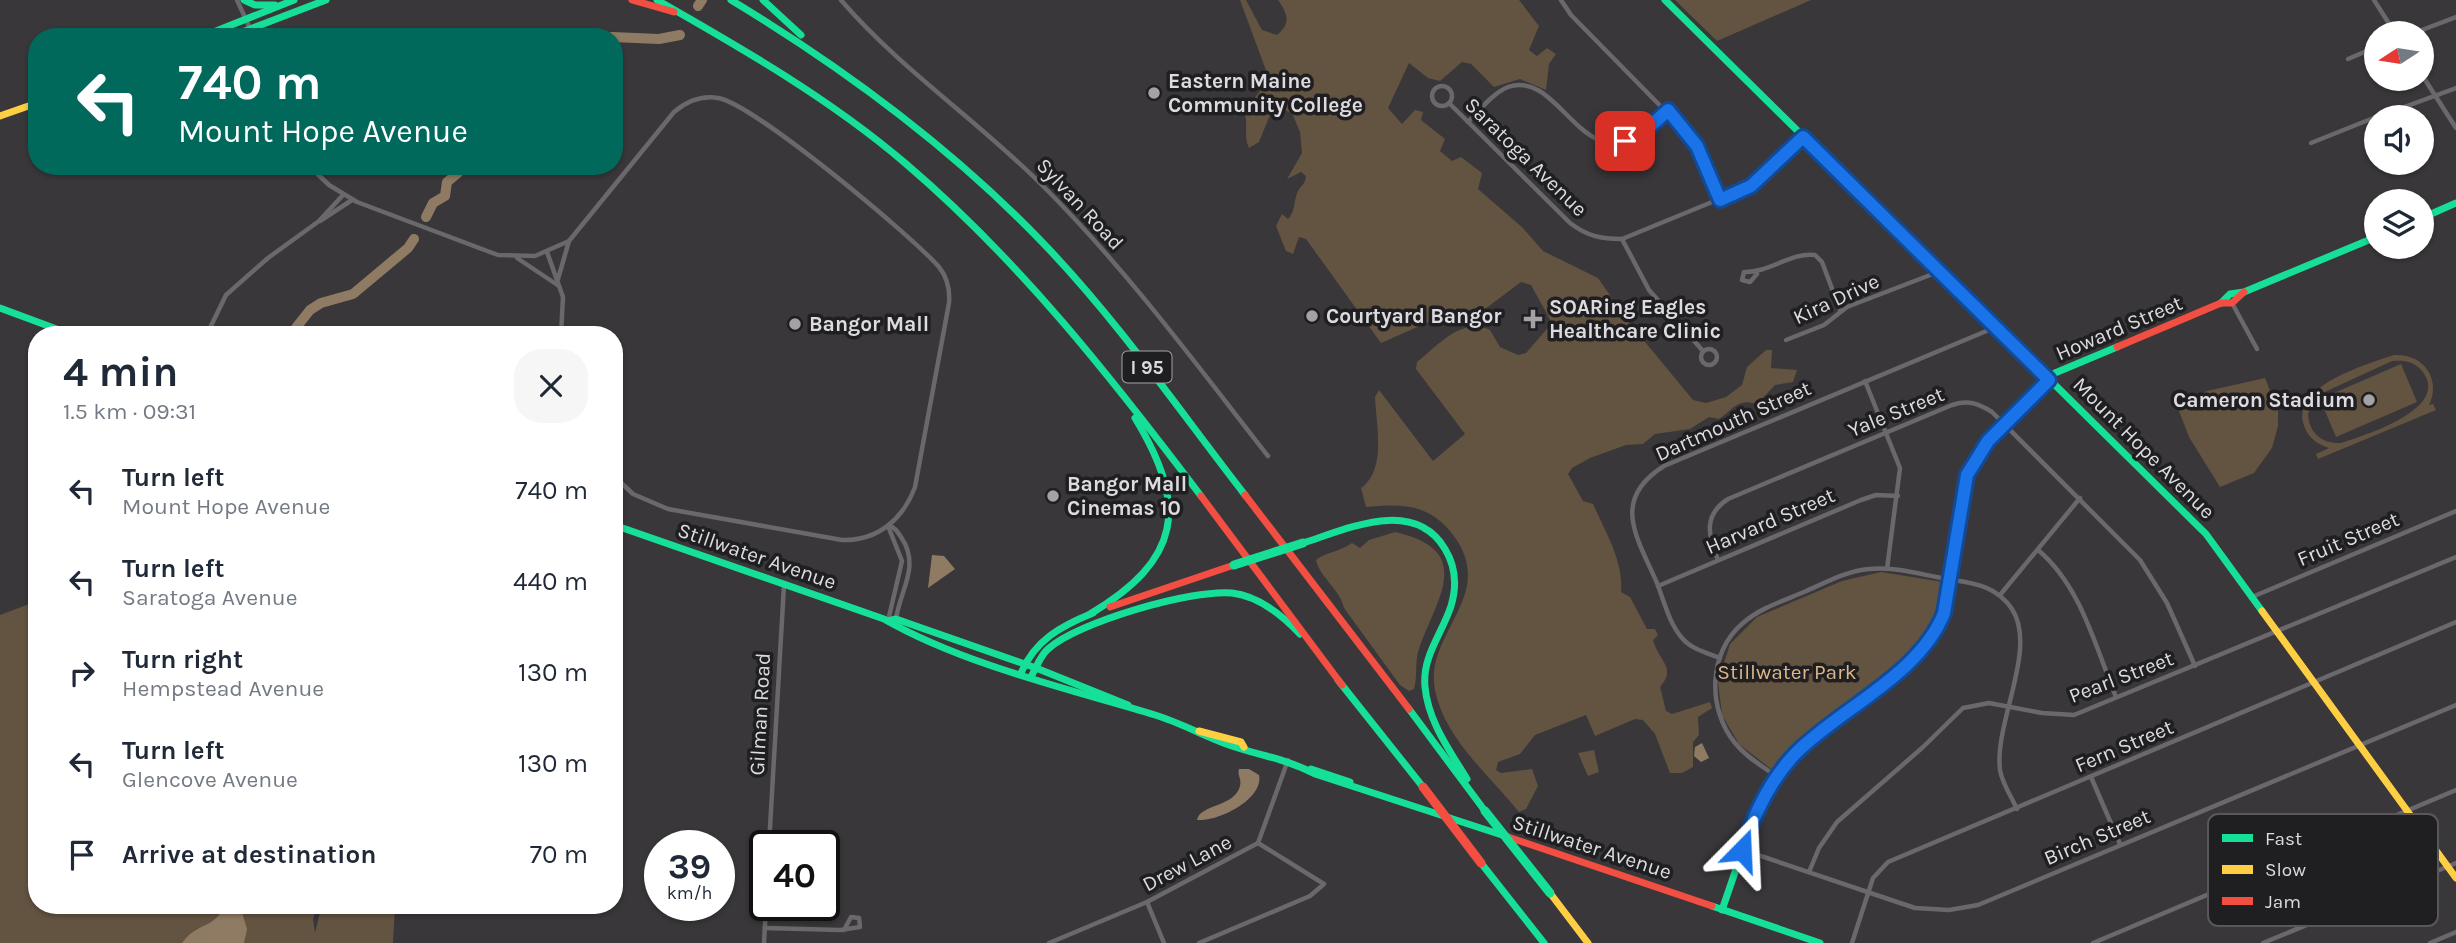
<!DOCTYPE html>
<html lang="en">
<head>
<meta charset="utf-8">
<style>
  :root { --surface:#fff; --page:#f6f6f7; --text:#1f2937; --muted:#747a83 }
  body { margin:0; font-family:Karla,sans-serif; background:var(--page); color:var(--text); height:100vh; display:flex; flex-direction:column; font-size:26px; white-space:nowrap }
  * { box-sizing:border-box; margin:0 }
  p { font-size:23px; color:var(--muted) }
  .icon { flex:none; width:38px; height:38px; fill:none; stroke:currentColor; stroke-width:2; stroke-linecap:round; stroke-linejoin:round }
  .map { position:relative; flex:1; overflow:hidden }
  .sheet { position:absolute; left:28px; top:326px; width:595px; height:588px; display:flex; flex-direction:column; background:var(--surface); border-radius:28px; box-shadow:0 2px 5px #0004 }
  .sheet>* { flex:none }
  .hud { position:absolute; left:28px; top:28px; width:595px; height:147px; border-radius:28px; box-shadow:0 2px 5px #0004; background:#00695c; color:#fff; overflow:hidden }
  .needle { width:46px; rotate:258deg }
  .fabs { position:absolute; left:2364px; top:21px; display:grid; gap:14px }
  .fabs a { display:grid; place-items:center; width:70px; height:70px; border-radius:50%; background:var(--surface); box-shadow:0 2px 5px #0004; font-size:35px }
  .speed { position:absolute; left:644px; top:830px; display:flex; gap:14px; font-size:35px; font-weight:700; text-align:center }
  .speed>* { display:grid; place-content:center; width:91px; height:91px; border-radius:50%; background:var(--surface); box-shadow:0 2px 5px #0004; line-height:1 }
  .speed small { font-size:18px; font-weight:400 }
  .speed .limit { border:4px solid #111; border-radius:10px; background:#fff; color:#111 }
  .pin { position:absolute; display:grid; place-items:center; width:60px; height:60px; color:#fff; margin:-30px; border-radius:14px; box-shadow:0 4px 10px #0006 }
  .me { position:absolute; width:77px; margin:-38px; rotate:21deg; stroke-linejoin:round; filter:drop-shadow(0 0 5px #0008) }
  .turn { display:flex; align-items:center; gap:24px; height:147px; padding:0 35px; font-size:32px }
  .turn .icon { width:91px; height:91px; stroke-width:2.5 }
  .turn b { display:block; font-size:49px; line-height:60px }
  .round { display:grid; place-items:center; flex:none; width:74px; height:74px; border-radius:28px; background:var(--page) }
  .overview { display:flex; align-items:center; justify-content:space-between; height:119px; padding:0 35px }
  h1 { font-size:42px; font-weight:700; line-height:52px }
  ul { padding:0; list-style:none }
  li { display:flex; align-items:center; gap:21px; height:91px; padding:0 35px }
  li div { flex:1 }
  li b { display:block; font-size:26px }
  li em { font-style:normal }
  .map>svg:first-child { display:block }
  .green { fill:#635341; fill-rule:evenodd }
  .water { fill:#8f7b64 }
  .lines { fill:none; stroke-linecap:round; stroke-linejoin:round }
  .river { stroke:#8f7b64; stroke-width:10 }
  .street { stroke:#6a686c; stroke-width:4.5 }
  .fast { stroke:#16e098; stroke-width:7 }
  .slow { stroke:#ffcf43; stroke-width:7 }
  .jam { stroke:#f24e42; stroke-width:7 }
  .fast-bridge { stroke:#16e098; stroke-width:9 }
  .jam-bridge { stroke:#f24e42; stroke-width:9 }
  .route-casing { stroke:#114b97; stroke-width:18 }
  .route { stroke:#1a73e8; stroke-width:12 }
  .poi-dot { fill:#a4a2a5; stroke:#1f1e20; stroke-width:2.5 }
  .labels { text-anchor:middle; stroke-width:7; stroke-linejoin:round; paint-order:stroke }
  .shield { fill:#1f1e20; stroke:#a4a2a6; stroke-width:2 }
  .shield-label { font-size:19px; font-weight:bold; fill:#dddbdf }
  .poi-label { font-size:21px; font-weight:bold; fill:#dddbdf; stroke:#1f1e20; text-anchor:start }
  .street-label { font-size:21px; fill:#dddbdf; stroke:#1f1e20 }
  .park-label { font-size:21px; fill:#ddb789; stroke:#1f1e20 }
  .key { fill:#1f1e20; stroke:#585759; stroke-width:2 }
  .key-label { font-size:19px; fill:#dddbdf }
</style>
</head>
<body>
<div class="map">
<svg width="2456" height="943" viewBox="0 0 2456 943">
  <rect width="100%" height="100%" fill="#39373a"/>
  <!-- green -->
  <g class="green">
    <path d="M 1240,0 L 1246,0 L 1262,30 L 1277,35 C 1291,24 1288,14 1278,0 L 1519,0 L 1539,26 L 1529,50 L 1537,56 L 1547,48 L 1556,54 L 1549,64 L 1546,90 L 1520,79 L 1494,87 L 1471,64 L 1462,62 L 1440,81 L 1428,78 L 1409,63 L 1388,108 L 1402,124 L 1415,110 L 1423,112 L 1421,120 L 1445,139 L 1440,151 L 1452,161 L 1461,157 L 1482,173 L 1478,189 L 1523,228 L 1543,251 L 1598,278 L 1627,320 L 1693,400 L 1706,403 L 1726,397 L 1742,385 L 1747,367 L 1766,350 L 1772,350 L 1771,368 L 1797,370 L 1793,382 L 1775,385 L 1757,404 C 1737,398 1734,409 1719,419 L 1709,417 L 1690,429 L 1655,434 L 1643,444 L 1626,445 L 1590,458 L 1572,468 L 1568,474 L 1583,501 L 1593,504 C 1605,531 1624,562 1621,592 L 1630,597 L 1647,629 L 1655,629 L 1658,635 L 1653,640 C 1659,662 1677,667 1660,687 L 1666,711 L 1672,714 L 1710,702 L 1712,708 L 1698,717 L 1699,735 L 1693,742 L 1693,767 L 1682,773 L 1670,773 L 1655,734 L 1643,720 L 1635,719 L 1595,736 L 1586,715 L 1535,735 L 1520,754 L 1498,762 L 1496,770 L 1501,773 L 1532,769 L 1538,786 L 1526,809 L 1519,812 C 1489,775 1445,739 1435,690 C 1423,632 1503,593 1449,530 C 1426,503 1398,504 1366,507 L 1361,488 C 1387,469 1376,425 1375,397 L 1379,390 L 1433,461 L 1465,434 L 1416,369 L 1417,362 C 1437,346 1462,316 1490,330 L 1500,347 L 1518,355 L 1526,353 L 1552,323 L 1531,285 L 1521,282 L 1485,309 L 1454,311 L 1381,343 L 1306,239 L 1299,237 L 1293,254 L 1286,251 L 1276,226 L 1282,214 L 1288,219 C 1296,210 1293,202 1298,191 C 1301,185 1305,185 1306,176 L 1301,172 L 1287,179 L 1302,153 L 1300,132 L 1292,113 L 1284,110 L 1270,115 L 1259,142 L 1249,148 C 1243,135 1249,124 1244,112 L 1263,87 L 1267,73 Z"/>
    <path d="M 1675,0 L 1811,0 L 1717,41 Z"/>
    <path d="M 2394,355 C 2423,353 2442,379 2429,405 L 2433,404 L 2436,410 L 2318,459 L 2316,454 L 2329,448 C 2316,444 2306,436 2303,422 C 2295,385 2367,364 2394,355 ZM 2392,361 C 2403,360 2414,361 2422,371 C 2452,408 2366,435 2341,443 C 2323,444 2309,434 2308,414 L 2316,396 Z"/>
    <path d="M 2401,364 L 2417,402 L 2336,437 L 2320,399 Z"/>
    <path d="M 2265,378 L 2278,411 L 2278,426 L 2272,448 L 2254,473 L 2220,487 L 2189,437 L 2179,411 L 2183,402 L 2207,391 Z"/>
    <path d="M 1395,532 C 1475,550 1438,597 1420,646 C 1414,661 1418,676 1414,689 L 1409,691 L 1400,685 L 1344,608 C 1340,589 1320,578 1316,560 C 1326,552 1339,552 1352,543 L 1360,548 L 1369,540 Z"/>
    <path d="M 1881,572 L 1943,582 C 1944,599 1939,619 1930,634 C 1907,669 1844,708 1810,735 C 1801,742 1778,769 1771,769 L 1739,744 L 1722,715 L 1718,682 L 1730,644 L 1757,617 L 1842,581 Z"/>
    <path d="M 37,601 L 37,905 L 226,905 C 211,931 198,921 182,943 L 0,943 L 0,615 Z"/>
    <path d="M 1594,750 L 1599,772 L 1588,776 L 1578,753 Z"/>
    <path d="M 252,905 L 317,907 L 313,919 L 315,933 L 321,908 L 395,905 L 393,943 L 244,943 L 241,909 Z"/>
  </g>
  <!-- water -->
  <g class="water">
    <path d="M 932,555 L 944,556 L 955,569 L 928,588 Z"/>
    <path d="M 1702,743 L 1709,758 L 1701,762 L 1694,756 L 1695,747 Z"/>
    <path d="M 1239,769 L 1249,769 L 1259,775 C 1264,799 1218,822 1197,820 C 1200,804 1235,807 1240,786 C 1242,779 1237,775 1239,769 Z"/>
    <path d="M 226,905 L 252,905 L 241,909 L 247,929 L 244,943 L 182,943 C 198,921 211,931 226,905 Z"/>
  </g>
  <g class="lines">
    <!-- river -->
    <g class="river">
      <path d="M 698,6 L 702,0"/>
      <path d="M 612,37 L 659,39 L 680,35"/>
      <path d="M 426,217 L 433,203 L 445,196 L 447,182 L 458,173 L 461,166"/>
      <path d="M 269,334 L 273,331 L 284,334"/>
      <path d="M 291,334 L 310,310 L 321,303 L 353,294 L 408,248 L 414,239"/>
    </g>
    <!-- street -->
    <g class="street">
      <path d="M 237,0 L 254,37"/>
      <path d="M 841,0 C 901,70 979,121 1044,187 C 1127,270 1196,364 1268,456"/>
      <path d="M 1561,0 L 1571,15 L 1687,133 L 1697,146 L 1720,200"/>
      <path d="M 2374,0 L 2395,33"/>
      <path d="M 2414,33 L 2456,17"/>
      <path d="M 2348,59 L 2376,47"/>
      <path d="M 2422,75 L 2456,128"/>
      <circle cx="1442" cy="96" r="10"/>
      <path d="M 1449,103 L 1570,223 C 1587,236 1601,239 1622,239 L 1751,186 L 1803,137"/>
      <path d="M 2377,117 L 2456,88"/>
      <path d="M 1468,122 C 1479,111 1493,93 1508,87 C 1558,69 1580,172 1639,135 C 1650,129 1659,119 1668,111"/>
      <path d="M 2311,143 L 2376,117"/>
      <path d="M 309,166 L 329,185 L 357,202 L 498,255 L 535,256 L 569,241 L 674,112 C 687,101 701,95 718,98 C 754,104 912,236 939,267 C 947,277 950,290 949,303 L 915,487 C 903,519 878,541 842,540 L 668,509 L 633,494 L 614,476"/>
      <path d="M 320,221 L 352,200"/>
      <path d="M 1622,239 L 1649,290 L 1703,351"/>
      <path d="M 547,252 L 563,297 L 561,334"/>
      <path d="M 517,258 L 559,286"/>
      <path d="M 1757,274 L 1750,282 L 1742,280 L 1744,272 C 1769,273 1791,252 1815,255 L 1822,262 L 1840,310"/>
      <path d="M 558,279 L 569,241"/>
      <path d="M 2232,303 L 2257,349"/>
      <path d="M 207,334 L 226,295 L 268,258 L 319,221 L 343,195"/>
      <path d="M 1786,340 L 1824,325 L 1847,307 L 1938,272"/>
      <circle cx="1709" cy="357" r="8"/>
      <path d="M 1865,381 L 1900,468 L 1887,569"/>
      <path d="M 889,525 C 895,528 897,531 901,537 C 921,566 900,590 896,619"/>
      <path d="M 2038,550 C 2081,586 2095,646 2116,697"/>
      <path d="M 1718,560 C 1708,536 1703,515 1728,499 L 1952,405 C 1968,400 1978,403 1992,412 L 2140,560 L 2167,603 L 2195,666"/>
      <path d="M 1658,586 L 1861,500 L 1876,495 L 1898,496"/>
      <path d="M 2000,595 L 2080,498"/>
      <path d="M 2252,597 L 2456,511"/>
      <path d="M 888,621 L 902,561 L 888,526"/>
      <path d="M 1720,658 C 1707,653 1691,649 1682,638 C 1669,623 1664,601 1657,583 C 1637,537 1610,500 1664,466 L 1996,327"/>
      <path d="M 1776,776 C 1762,766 1746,757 1735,743 C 1707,709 1708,652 1743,623 C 1760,608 1783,601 1804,592 C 1825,583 1846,571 1869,569 C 1894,566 1923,575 1947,579 C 1973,583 1996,585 2012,609 C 2038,649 1994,723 2000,770 C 2002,783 2011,796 2017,809"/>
      <path d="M 2091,777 L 2120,844"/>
      <path d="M 769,845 L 784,585"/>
      <path d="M 1743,850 L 1915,908 L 1949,910 L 1978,905 L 2456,705"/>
      <path d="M 1809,872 L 1819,848 L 1837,822 L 1922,748 L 1963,708 L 1989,703 L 2042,713 L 2074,715 L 2456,557"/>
      <path d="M 1147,902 L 1164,943"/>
      <path d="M 765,928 L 840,930 L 860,927 L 859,918 L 851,917 L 844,930"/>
      <path d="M 764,943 L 766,905"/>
      <path d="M 1049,943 L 1147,902 L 1258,843 L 1288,760"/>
      <path d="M 1199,943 L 1310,896 L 1324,884 L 1258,843"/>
      <path d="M 1852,943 L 1873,878 L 1888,862 L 2456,622"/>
      <path d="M 2093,943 L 2456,790"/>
      <path d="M 2263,943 L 2456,863"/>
      <path d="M 2430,943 L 2456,932"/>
    </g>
    <!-- fast -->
    <g class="fast">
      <path d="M 244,0 L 255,5 L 275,5"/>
      <path d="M 657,0 C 743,49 830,99 905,163 C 1019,260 1111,377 1201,496"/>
      <path d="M 731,0 C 845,69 951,147 1043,243 C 1118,321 1179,410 1245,495"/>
      <path d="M 763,0 L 801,35"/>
      <path d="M 1665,0 L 2206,534 L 2262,611"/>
      <path d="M 201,37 L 294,0"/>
      <path d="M 229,37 L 326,0"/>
      <path d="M 2422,218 L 2456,203"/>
      <path d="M 2221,303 L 2230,294 L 2244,292 L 2376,237"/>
      <path d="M 0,308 L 70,334"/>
      <path d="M 614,525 L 884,619 C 962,664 1069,689 1155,715 C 1181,723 1204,736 1229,745 C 1260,756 1285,758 1315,774 L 1508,837"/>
      <path d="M 1303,543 C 1347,529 1414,497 1445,549 C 1456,567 1457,586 1451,606 C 1442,634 1422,656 1425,687 C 1428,721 1450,751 1467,779"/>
      <path d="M 1090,614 C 1181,560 1189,507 1135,418"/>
      <path d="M 888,621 L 896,619 L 1036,668 L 1128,705"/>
      <path d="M 1021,673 C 1035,640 1061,626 1093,613"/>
      <path d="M 1031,677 C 1036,668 1040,656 1048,649 C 1078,622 1192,589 1232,593 C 1259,596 1282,615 1300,634"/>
      <path d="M 1338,680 L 1423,787"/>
      <path d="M 1409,709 L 1485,811"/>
      <path d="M 1311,769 L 1350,782"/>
      <path d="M 1481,863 L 1544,943"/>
      <path d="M 1712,906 L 1820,943"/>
      <path d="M 1722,910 L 1755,814 L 1786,763 L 1827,727 L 1895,676 L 1932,636 L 1944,613 L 1967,475 L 1988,441 L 2055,373 L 2117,347"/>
    </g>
    <!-- slow -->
    <g class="slow">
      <path d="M 0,116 L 37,103"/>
      <path d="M 2262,611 L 2456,878"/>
      <path d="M 1199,731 L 1241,742 L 1244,747"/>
      <path d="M 1550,893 L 1588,943"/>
    </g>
    <!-- jam -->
    <g class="jam">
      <path d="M 632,0 L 674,12"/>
      <path d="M 2117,347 L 2221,303 L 2232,303 L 2244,292"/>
      <path d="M 1245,495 L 1409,709"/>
      <path d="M 1201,496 L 1342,685"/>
      <path d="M 1110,607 L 1234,565"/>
      <path d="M 1508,837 L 1712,906"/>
    </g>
    <!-- fast-bridge -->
    <g class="fast-bridge">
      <path d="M 1234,565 L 1303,543"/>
      <path d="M 1485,811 L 1550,893"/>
    </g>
    <!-- jam-bridge -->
    <path class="jam-bridge" d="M 1423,787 L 1481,863"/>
  </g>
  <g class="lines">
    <defs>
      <path id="route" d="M 1625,141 L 1642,134 L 1668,110 L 1697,146 L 1720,200 L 1751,186 L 1803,137 L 2049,380 L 1988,441 L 1967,475 L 1944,613 C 1920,674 1843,707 1797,752 C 1770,779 1754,814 1742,850"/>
    </defs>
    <!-- route casing -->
    <use href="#route" class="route-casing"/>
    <!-- route -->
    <use href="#route" class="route"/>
  </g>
  <!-- markers -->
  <g class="poi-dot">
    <circle cx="1154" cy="93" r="7"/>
    <circle cx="1312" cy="316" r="7"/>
    <path d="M1529.5 308.5h7v7h7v7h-7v7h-7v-7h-7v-7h7z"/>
    <circle cx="795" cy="324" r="7"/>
    <circle cx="2369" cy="400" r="7"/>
    <circle cx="1053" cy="496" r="7"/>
  </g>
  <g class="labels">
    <!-- shield labels -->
    <rect class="shield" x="1122.5" y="351.5" width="49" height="31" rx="5"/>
    <g class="shield-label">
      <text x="1147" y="374">I 95</text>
    </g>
    <!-- poi labels -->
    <g class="poi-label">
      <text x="1168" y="88">Eastern Maine<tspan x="1168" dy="24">Community College</tspan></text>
      <text x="1549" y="314">SOARing Eagles<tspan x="1549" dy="24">Healthcare Clinic</tspan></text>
      <text x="1326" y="323">Courtyard Bangor</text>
      <text x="809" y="331">Bangor Mall</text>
      <text x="2355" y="407" text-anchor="end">Cameron Stadium</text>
      <text x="1067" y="491">Bangor Mall<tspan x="1067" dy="24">Cinemas 10</tspan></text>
    </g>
    <!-- street labels -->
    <g class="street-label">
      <text transform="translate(1526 157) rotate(44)" y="7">Saratoga Avenue</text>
      <text transform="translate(1080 204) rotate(47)" y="7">Sylvan Road</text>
      <text transform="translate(1836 299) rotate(-25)" y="7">Kira Drive</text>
      <text transform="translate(2119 328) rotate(-23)" y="7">Howard Street</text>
      <text transform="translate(1896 412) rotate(-22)" y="7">Yale Street</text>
      <text transform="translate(1733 421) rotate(-24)" y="7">Dartmouth Street</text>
      <text transform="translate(2144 448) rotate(45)" y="7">Mount Hope Avenue</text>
      <text transform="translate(1770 521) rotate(-23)" y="7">Harvard Street</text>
      <text transform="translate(2348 539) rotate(-23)" y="7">Fruit Street</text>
      <text transform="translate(757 556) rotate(19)" y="7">Stillwater Avenue</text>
      <text transform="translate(2121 677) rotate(-21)" y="7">Pearl Street</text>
      <text transform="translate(760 714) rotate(-87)" y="7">Gilman Road</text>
      <text transform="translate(2124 746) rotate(-23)" y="7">Fern Street</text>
      <text transform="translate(2097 837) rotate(-23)" y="7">Birch Street</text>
      <text transform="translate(1592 847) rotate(18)" y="7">Stillwater Avenue</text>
      <text transform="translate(1187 863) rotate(-28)" y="7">Drew Lane</text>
    </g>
    <!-- park labels -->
    <g class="park-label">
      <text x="1787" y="679">Stillwater Park</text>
    </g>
  </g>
  <!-- legend -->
  <rect x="2208" y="814" width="230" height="112" rx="10" class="key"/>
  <rect x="2222" y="834" width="31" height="8" fill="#16e098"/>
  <rect x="2222" y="865" width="31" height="9" fill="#ffcf43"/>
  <rect x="2222" y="897" width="31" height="8" fill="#f24e42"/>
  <g class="key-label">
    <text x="2265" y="845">Fast</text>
    <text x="2265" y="876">Slow</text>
    <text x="2265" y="908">Jam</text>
  </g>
</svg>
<div class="fabs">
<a><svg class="needle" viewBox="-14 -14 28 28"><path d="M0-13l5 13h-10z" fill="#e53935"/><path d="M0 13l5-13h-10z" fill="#747a83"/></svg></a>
<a><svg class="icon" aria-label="sound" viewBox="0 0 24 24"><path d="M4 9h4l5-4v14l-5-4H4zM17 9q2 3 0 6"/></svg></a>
<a><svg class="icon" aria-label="layers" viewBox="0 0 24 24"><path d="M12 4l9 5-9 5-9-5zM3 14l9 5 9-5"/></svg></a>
</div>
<div class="speed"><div>39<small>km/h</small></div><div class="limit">40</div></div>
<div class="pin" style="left:1625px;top:141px;background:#d93025"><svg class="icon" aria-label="arrive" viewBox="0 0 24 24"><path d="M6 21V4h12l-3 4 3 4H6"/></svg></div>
<svg class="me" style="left:1742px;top:850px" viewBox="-20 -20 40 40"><path d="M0-17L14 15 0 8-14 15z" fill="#1a73e8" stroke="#fff" stroke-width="4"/></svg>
<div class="hud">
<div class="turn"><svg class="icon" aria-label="left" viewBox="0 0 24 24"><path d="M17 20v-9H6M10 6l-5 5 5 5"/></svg><div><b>740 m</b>Mount Hope Avenue</div></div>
</div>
<section class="sheet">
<div class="overview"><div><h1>4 min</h1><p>1.5 km · 09:31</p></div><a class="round"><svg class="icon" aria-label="close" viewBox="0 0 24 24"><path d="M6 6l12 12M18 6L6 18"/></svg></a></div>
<ul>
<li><svg class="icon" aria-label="left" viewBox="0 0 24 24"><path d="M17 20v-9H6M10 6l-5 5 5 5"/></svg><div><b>Turn left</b><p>Mount Hope Avenue</p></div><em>740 m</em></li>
<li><svg class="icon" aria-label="left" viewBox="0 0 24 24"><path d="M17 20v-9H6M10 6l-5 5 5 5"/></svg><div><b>Turn left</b><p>Saratoga Avenue</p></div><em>440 m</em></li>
<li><svg class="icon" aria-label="right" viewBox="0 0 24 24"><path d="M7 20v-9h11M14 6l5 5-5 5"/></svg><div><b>Turn right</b><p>Hempstead Avenue</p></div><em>130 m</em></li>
<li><svg class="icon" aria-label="left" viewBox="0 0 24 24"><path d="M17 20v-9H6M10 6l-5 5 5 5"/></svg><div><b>Turn left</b><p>Glencove Avenue</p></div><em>130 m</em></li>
<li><svg class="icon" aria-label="arrive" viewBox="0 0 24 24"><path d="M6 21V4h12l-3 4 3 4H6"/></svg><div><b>Arrive at destination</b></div><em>70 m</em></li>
</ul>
</section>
</div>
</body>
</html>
